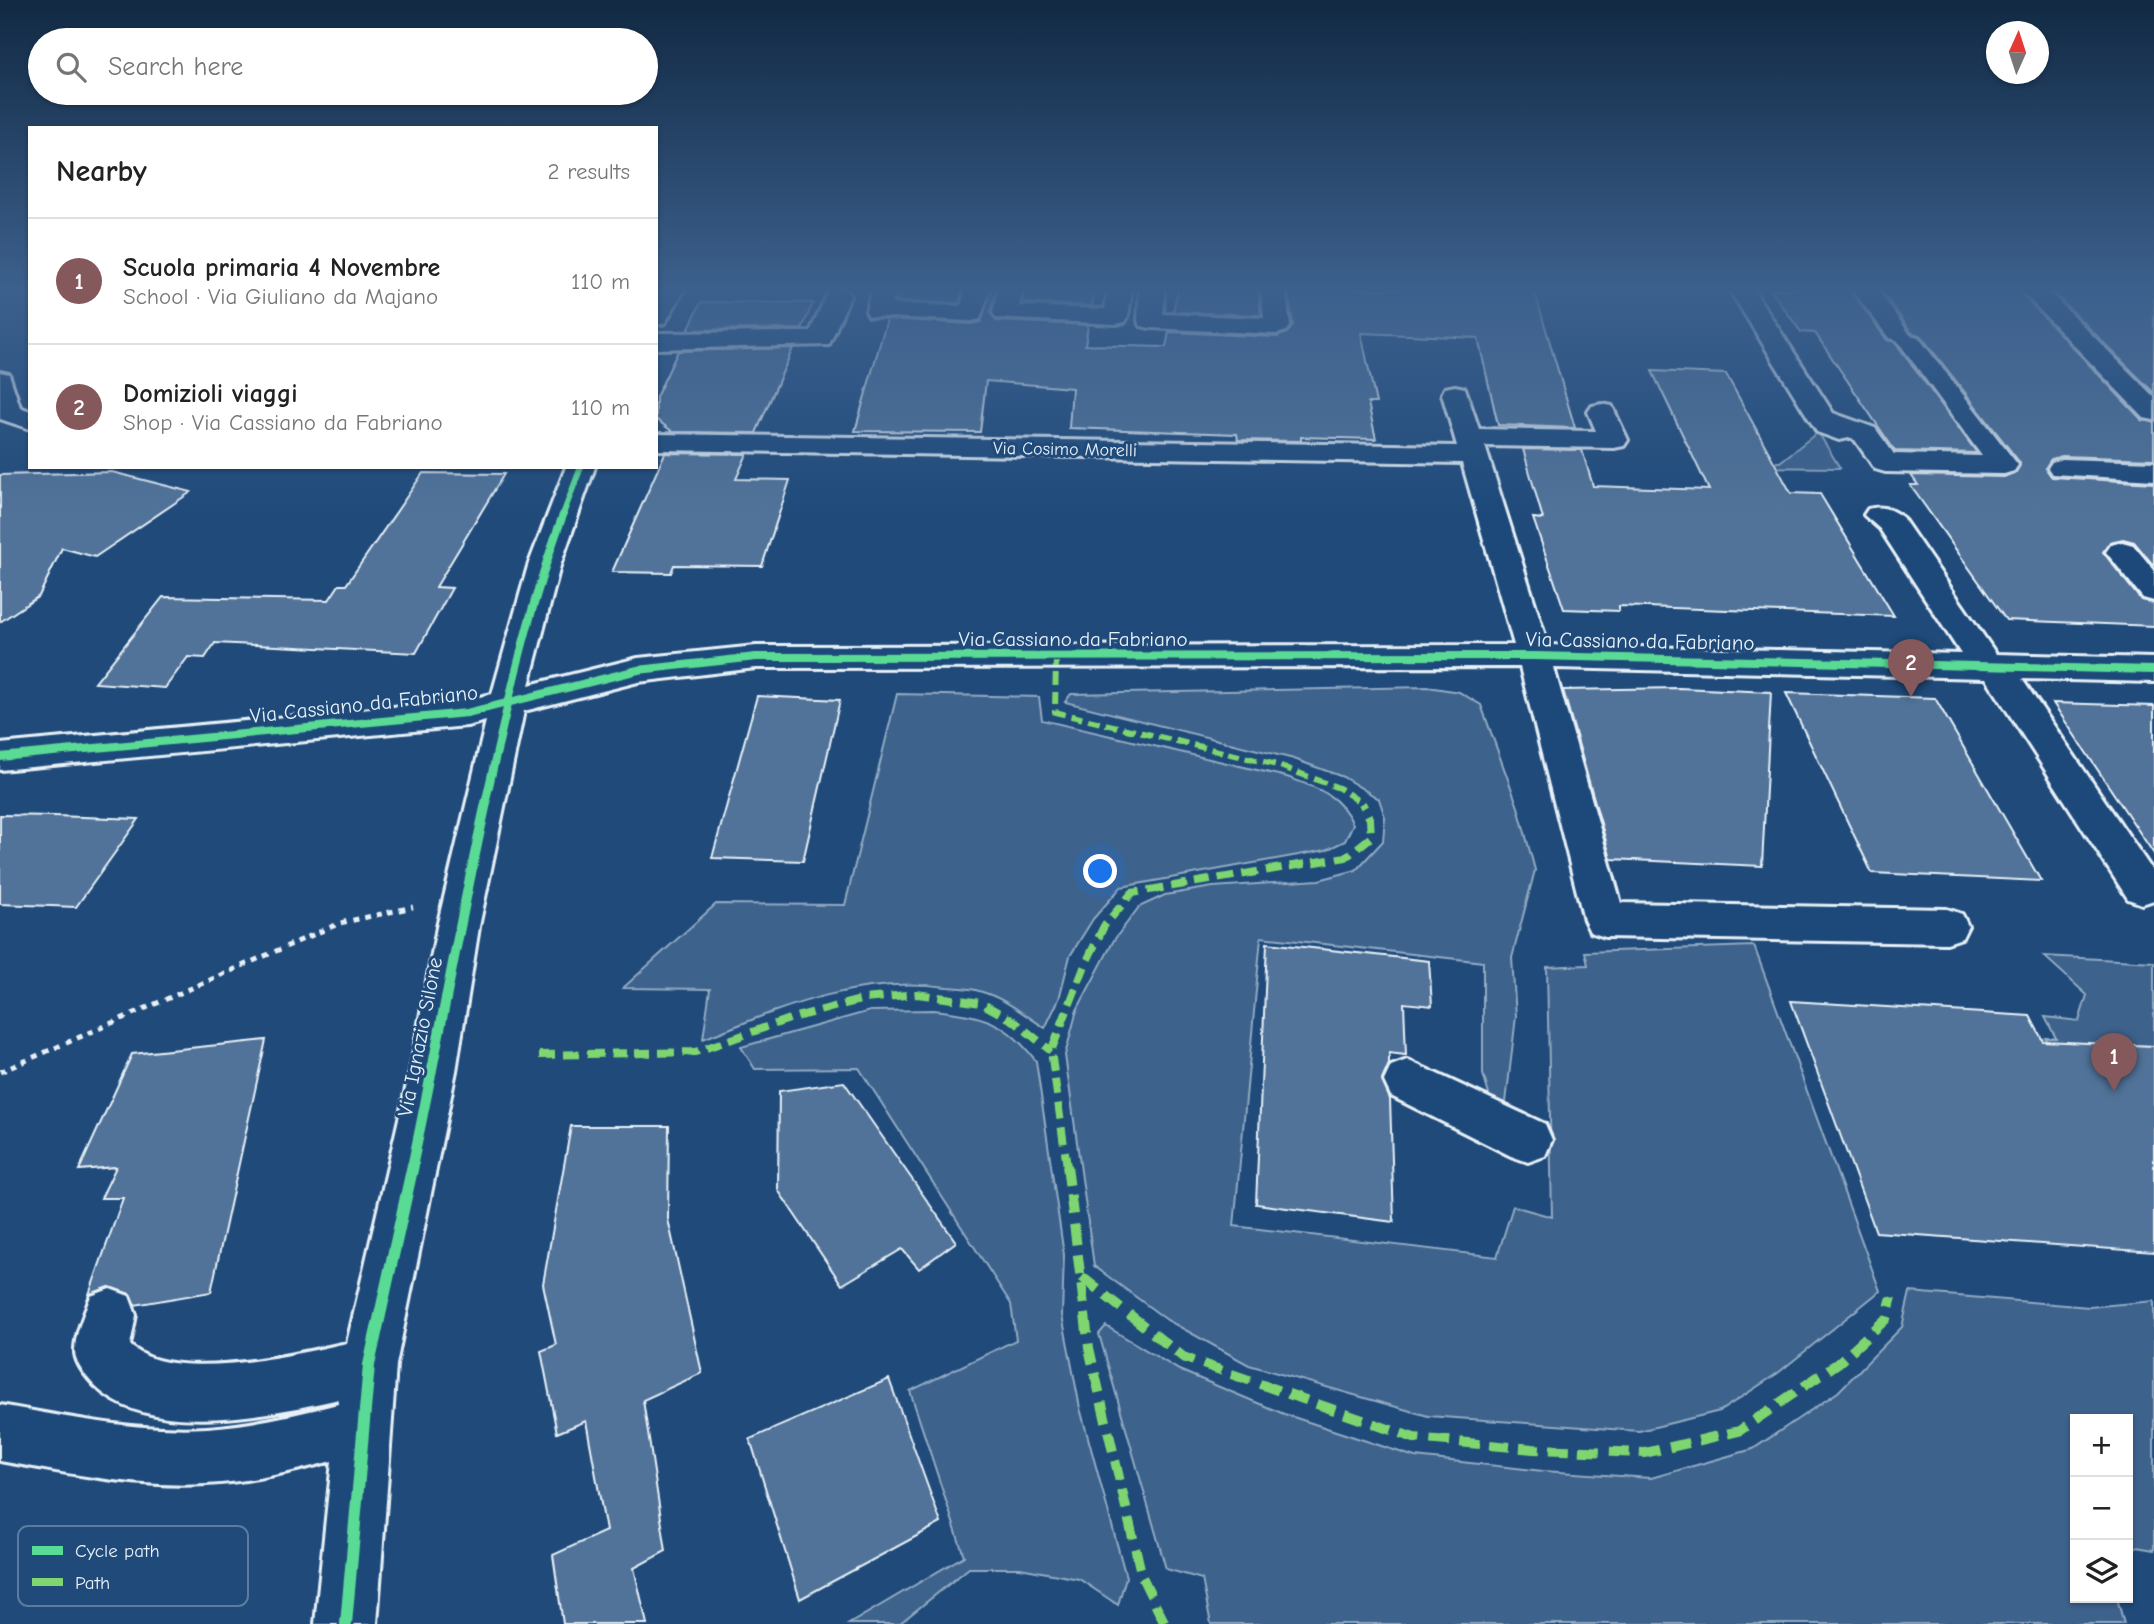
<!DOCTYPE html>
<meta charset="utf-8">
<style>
body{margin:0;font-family:"Comic Neue",sans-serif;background:#f2f2f2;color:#222}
.controls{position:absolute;right:21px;bottom:21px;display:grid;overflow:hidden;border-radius:0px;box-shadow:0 2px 5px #0004}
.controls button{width:63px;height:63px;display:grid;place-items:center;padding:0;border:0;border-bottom:2px solid #e0e0e0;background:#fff;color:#222;font:35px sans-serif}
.compass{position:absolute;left:1986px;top:21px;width:63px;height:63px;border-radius:50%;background:#fff;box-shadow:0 2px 5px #0004;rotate:3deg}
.you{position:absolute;left:1101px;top:872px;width:24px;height:24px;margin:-18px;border:5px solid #fff;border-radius:50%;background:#1a73e8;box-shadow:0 0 0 10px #1a73e833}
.badge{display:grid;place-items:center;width:46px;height:46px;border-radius:50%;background:#85585c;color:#fff;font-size:23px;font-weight:700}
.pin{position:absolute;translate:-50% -58px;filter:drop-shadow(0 2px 4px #0008)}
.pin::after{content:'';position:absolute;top:37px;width:24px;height:21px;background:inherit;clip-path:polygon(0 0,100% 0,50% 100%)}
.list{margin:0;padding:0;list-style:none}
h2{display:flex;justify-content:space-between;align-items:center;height:91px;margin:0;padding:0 28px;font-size:30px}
h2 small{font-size:23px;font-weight:400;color:#767676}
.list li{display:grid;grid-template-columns:46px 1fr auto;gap:21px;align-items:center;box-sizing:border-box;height:126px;padding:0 28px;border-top:2px solid #e0e0e0}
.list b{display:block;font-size:26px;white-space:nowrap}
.list p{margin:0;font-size:23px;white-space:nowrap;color:#767676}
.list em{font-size:23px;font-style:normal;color:#767676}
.icon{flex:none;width:38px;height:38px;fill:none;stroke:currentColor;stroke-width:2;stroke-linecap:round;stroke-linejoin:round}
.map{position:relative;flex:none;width:2154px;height:1624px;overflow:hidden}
.search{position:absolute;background:#fff;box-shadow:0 2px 5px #0004;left:28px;top:28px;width:630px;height:77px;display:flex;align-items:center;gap:18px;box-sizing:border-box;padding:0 24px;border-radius:38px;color:#767676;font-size:26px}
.panel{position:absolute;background:#fff;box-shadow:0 2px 5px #0004;left:28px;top:126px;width:630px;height:343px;border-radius:0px}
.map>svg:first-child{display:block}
.green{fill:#3c628c;stroke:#92aac2;stroke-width:2}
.building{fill:#517399;stroke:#e8f1f8;stroke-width:2}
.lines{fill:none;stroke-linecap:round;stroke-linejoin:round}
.minor-casing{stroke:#e8f1f8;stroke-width:6}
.major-casing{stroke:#e8f1f8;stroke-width:6}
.path{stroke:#e8f1f8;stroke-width:5;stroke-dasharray:6 6;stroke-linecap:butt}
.minor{fill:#1f4a7a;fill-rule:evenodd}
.major{fill:#1f4a7a;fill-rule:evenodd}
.quiet-far2{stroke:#7fd670;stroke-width:6;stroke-dasharray:12 6;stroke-linecap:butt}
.quiet-far1{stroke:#7fd670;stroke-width:8;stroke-dasharray:16 8;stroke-linecap:butt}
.quiet{stroke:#7fd670;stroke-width:10;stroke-dasharray:20 10;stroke-linecap:butt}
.cycleway-far3-casing{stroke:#1f4a7a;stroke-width:10}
.cycleway-far2-casing{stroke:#1f4a7a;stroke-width:11}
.cycleway-far1-casing{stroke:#1f4a7a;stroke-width:14}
.cycleway-casing{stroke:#1f4a7a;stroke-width:17}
.cycleway-far3{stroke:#5adb95;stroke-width:6}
.cycleway-far2{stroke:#5adb95;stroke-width:8}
.cycleway-far1{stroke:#5adb95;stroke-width:10}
.cycleway{stroke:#5adb95;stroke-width:12}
.labels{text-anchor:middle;stroke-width:6;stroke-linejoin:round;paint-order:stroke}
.far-street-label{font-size:18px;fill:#e8f1f8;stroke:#1f4a7a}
.street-label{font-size:21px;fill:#e8f1f8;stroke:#1f4a7a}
.key{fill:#1f4a7a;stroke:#5b7ca0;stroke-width:2}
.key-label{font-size:19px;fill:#e8f1f8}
</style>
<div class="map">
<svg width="2154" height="1624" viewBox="0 0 2154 1624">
<rect width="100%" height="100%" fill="#1f4a7a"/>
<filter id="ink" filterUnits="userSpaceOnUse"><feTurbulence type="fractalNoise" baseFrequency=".0143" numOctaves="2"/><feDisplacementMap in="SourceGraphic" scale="14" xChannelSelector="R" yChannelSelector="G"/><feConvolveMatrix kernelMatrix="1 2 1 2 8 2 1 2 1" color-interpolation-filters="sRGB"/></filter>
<g filter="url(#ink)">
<!-- green -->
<g class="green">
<polygon points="1818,432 1840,468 1730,467 1727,461 1780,462"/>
<polygon points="1428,687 1459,692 1481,705 1518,807 1535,870 1512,958 1516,1016 1505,1111 1494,1112 1483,1074 1483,962 1261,937 1234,1226 1497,1257 1513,1206 1552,1217 1547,967 1588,965 1585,952 1754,946 1880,1291 1778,1373 1720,1411 1639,1431 1428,1416 1249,1365 1167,1320 1094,1266 1065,1055 1077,1010 1114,940 1139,907 1165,895 1213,887 1319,880 1356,870 1383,841 1385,817 1379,799 1343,777 1294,759 1065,702 1071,694"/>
<path d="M897 694 1039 697 1042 720 1287 777C1317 788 1339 794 1353 824L1345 841 1326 850 1121 887 1093 919 1070 956 1059 999 1045 1028C1025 1015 1003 997 979 991 969 988 958 988 947 987 858 975 784 1007 703 1039L710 989 623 988 716 904 845 905Z"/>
<polygon points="2044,956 2154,962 2154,1046 2057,1059 2045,1038 2056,1038 2045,1017 2079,1021 2087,995"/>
<path d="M934 1010C984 1016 1005 1020 1036 1061L1064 1255 1062 1315 1080 1408 1126 1577 1118 1605 1079 1579 1020 1568H969L899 1624H849L964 1556 910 1391 1016 1340 1011 1304 859 1068 755 1069 741 1047 870 1011Z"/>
<polygon points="1910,1292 2089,1307 2154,1301 2154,1550 2131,1546 2128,1549 2128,1419 2075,1419 2075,1598 2117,1598 2124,1624 1211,1624 1202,1579 1166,1569 1099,1334 1106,1326 1179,1370 1284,1414 1415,1457 1543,1471 1651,1478 1753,1449 1838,1392 1902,1327"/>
</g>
<!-- building -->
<g class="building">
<polygon points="903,289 963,289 959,303 898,302"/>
<polygon points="992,289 996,289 990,312 996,321 1088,325 1085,345 1166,347 1169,332 1277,337 1287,333 1293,326 1288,289 1534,289 1575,428 1498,425 1478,338 1361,333 1376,403 1368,403 1376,439 1301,437 1301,441 1238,440 1237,434 1069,428 1072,388 986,381 980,432 855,431 887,319 971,324 981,322"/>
<polygon points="1025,289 1095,289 1092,306 1022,303"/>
<polygon points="1178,289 1258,289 1261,315 1173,312"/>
<polygon points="1770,289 1849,289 1887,340 1895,342 1977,453 1895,451 1815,333 1801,332"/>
<polygon points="1880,289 2017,289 2142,420 2154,422 2154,459 2062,456 2051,459 2046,467 2052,477 2154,483 2154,566 2134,542 2123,539 2110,542 2103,552 2141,600 2154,603 2154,626 2006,620 1910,485 1918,485 1911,475 2004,477 2016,472 2020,463 1920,335 1912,333"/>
<polygon points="2050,289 2154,289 2154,393"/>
<polygon points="701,302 813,303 802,329 688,330"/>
<polygon points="793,348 756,433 673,432 656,419 656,397 678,351"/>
<polygon points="1652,371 1726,374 1791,493 1820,494 1894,616 1619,606 1619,611 1564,609 1533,518 1543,519 1523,449 1582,450 1593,486 1709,490"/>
<polygon points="665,453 747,454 736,479 790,480 762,566 674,565 671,573 612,572"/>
<polygon points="112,472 191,492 95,557 62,548 39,596 0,622 0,475"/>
<polygon points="423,473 504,474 436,587 452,588 416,653 215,643 205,658 188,657 165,688 95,683 163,597 329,600 339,585 346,585"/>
<polygon points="1679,688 1771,692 1762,866 1611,859 1563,690"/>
<polygon points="1786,693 1935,698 2041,881 1872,873"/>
<polygon points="757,696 840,700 803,861 712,858"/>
<polygon points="2053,703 2154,706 2154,854"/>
<polygon points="0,815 54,816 139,819 76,907 0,904"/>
<polygon points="1267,943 1429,961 1432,1006 1404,1003 1406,1055 1389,1053 1389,1064 1382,1080 1390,1099 1394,1222 1256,1204"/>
<polygon points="1791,1001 2030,1016 2043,1041 2154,1046 2154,1252 1876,1232"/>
<polygon points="266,1040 211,1292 135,1305 130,1294 109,1287 90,1294 86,1303 123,1198 101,1198 116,1167 79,1170 132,1054"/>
<polygon points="844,1082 956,1242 919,1269 902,1249 842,1285 778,1190 779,1091"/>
<polygon points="571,1126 669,1126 668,1219 702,1373 643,1400 666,1551 634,1568 647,1624 563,1624 553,1555 606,1531 586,1421 557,1433 541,1351 556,1345 543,1284"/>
<polygon points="889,1379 941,1523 800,1599 750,1439"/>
</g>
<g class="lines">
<!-- minor casing -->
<g class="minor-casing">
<g id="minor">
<polygon points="661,289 685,289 665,323 656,325 656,297"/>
<polygon points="839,289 847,291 850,296 829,345 656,349 656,333 810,332 826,296 829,291"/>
<polygon points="872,289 896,289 892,304 961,306 966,289 990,289 980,319 971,321 869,316 866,311"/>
<polygon points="999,289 1023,289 1019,306 1105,309 1108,289 1132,289 1128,317 1125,322 1116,324 996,318 993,313"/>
<polygon points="1140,289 1164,289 1163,314 1264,318 1261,289 1285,289 1290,326 1286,331 1277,334 1150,328 1141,326 1138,321"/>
<polygon points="1729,289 1753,289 1833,413 1875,428 1894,454 1982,456 1897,340 1889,338 1852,289 1877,289 1910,335 1918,337 2018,465 2014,471 2004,474 1885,472 1875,469 1855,440 1849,438 1839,440 1817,432"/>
<polygon points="0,372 9,374 20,407 30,411 30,429 0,419"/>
<path d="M1455 386 1465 388 1479 429 1596 431 1588 412 1592 406 1602 404 1612 406 1628 440 1624 446 1614 448 1485 446 1548 645 1961 654 1880 529 1864 515 1868 509C1883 505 1890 509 1902 517L1996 654 2154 658V682L2022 679 2154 873V900L2142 904 2128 899 1986 678 1554 668 1621 903 1947 909 1962 914 1968 926 1962 938 1947 943 1605 937 1590 932 1584 920 1520 667 756 668 638 682 524 711 479 927 456 1071 396 1365 377 1624H315L332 1461C291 1472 249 1482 206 1484 137 1488 68 1473 0 1461V1405C68 1417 137 1432 207 1428 251 1425 295 1415 338 1404L339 1399C273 1414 148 1441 94 1385 87 1377 76 1365 75 1353 74 1336 85 1312 91 1296L110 1289 129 1296 136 1315 130 1345C170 1385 296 1354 347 1343L410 1071 437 927 486 721 467 726 0 770V744L467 700 492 694 528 566 566 467H595L560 566 529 685 638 658 756 646 1514 645 1462 463 656 450V434L1457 446 1442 394 1445 388Z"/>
<polygon points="2062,459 2154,462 2154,480 2052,474 2048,468 2052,462"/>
<polygon points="2122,542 2133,545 2154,570 2154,601 2143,598 2106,552 2111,545"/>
<polygon points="1407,1060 1545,1124 1552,1140 1545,1156 1528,1162 1511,1156 1391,1096 1384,1081 1391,1066"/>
</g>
</g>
<!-- major casing -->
<g class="major-casing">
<polygon id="major" points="2020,289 2046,289 2154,397 2154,420 2144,418"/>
</g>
<!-- path -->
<polyline class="path" points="0,1072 340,923 413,907"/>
<!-- minor -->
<use href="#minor" class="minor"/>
<!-- major -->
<use href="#major" class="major"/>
<!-- quiet-far2 -->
<polyline class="quiet-far2" points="1056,656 1055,712 1277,765 1339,788 1363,804"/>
<!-- quiet-far1 -->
<g class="quiet-far1">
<polyline points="539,1055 695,1052 792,1018 864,999 917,994 981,1003 1014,1021 1051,1051"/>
<polyline points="1067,1167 1051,1051 1086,963 1104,926 1132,893 1346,857 1371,837 1370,819 1362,803"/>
</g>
<!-- quiet -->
<g class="quiet">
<polyline points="1067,1165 1089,1348 1142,1577 1165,1624"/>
<polyline points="1082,1277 1183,1357 1414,1438 1533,1449 1645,1453 1739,1431 1838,1363 1886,1319 1892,1297"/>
</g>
<!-- cycleway-far3 casing -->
<g class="cycleway-far3-casing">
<polyline id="cycleway-far3" points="562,517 581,467"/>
</g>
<!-- cycleway-far2 casing -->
<g class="cycleway-far2-casing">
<g id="cycleway-far2">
<polyline points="0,757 467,713 638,670 756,657 1534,656 2154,670"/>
<path d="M485 804C507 707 528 609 563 515"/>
</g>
</g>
<!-- cycleway-far1 casing -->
<g class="cycleway-far1-casing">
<path id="cycleway-far1" d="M412 1167C438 1046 459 924 486 803"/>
</g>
<!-- cycleway casing -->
<g class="cycleway-casing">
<polyline id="cycleway" points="346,1624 369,1365 413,1165"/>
</g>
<!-- cycleway-far3 -->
<use href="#cycleway-far3" class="cycleway-far3"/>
<!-- cycleway-far2 -->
<use href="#cycleway-far2" class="cycleway-far2"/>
<!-- cycleway-far1 -->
<use href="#cycleway-far1" class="cycleway-far1"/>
<!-- cycleway -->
<use href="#cycleway" class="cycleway"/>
</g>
</g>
<!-- sky -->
<linearGradient id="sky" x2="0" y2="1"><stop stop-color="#112943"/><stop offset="0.56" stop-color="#3c608d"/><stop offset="1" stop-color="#3c608d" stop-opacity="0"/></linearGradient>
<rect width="2154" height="516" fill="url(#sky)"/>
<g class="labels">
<!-- far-street labels -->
<g class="far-street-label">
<text transform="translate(1065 449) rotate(1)" y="6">Via Cosimo Morelli</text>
</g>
<!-- street labels -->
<g class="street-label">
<text x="1073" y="646">Via Cassiano da Fabriano</text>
<text transform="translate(1640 641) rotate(1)" y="7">Via Cassiano da Fabriano</text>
<text transform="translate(364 704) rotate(-6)" y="7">Via Cassiano da Fabriano</text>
<text transform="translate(420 1037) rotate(-79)" y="7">Via Ignazio Silone</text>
</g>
</g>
<!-- legend -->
<rect x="18" y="1526" width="230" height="80" rx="10" class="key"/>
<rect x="32" y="1546" width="31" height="9" fill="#5adb95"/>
<rect x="32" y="1578" width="31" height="8" fill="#7fd670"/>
<g class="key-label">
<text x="75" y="1557">Cycle path</text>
<text x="75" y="1589">Path</text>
</g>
</svg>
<div class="controls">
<button>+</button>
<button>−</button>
<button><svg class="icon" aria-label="layers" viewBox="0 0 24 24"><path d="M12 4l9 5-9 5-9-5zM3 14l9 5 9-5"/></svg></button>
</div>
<svg class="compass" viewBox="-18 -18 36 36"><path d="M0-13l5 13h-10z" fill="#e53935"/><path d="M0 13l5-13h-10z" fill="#767676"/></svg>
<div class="you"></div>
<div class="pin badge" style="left:2114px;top:1091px">1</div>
<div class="pin badge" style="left:1911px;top:697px">2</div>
<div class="search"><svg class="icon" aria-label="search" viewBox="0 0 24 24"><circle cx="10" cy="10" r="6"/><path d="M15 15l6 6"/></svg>Search here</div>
<section class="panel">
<h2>Nearby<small>2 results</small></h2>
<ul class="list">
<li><span class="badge">1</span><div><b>Scuola primaria 4 Novembre</b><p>School · Via Giuliano da Majano</p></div><em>110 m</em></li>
<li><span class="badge">2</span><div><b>Domizioli viaggi</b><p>Shop · Via Cassiano da Fabriano</p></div><em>110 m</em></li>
</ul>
</section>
</div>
